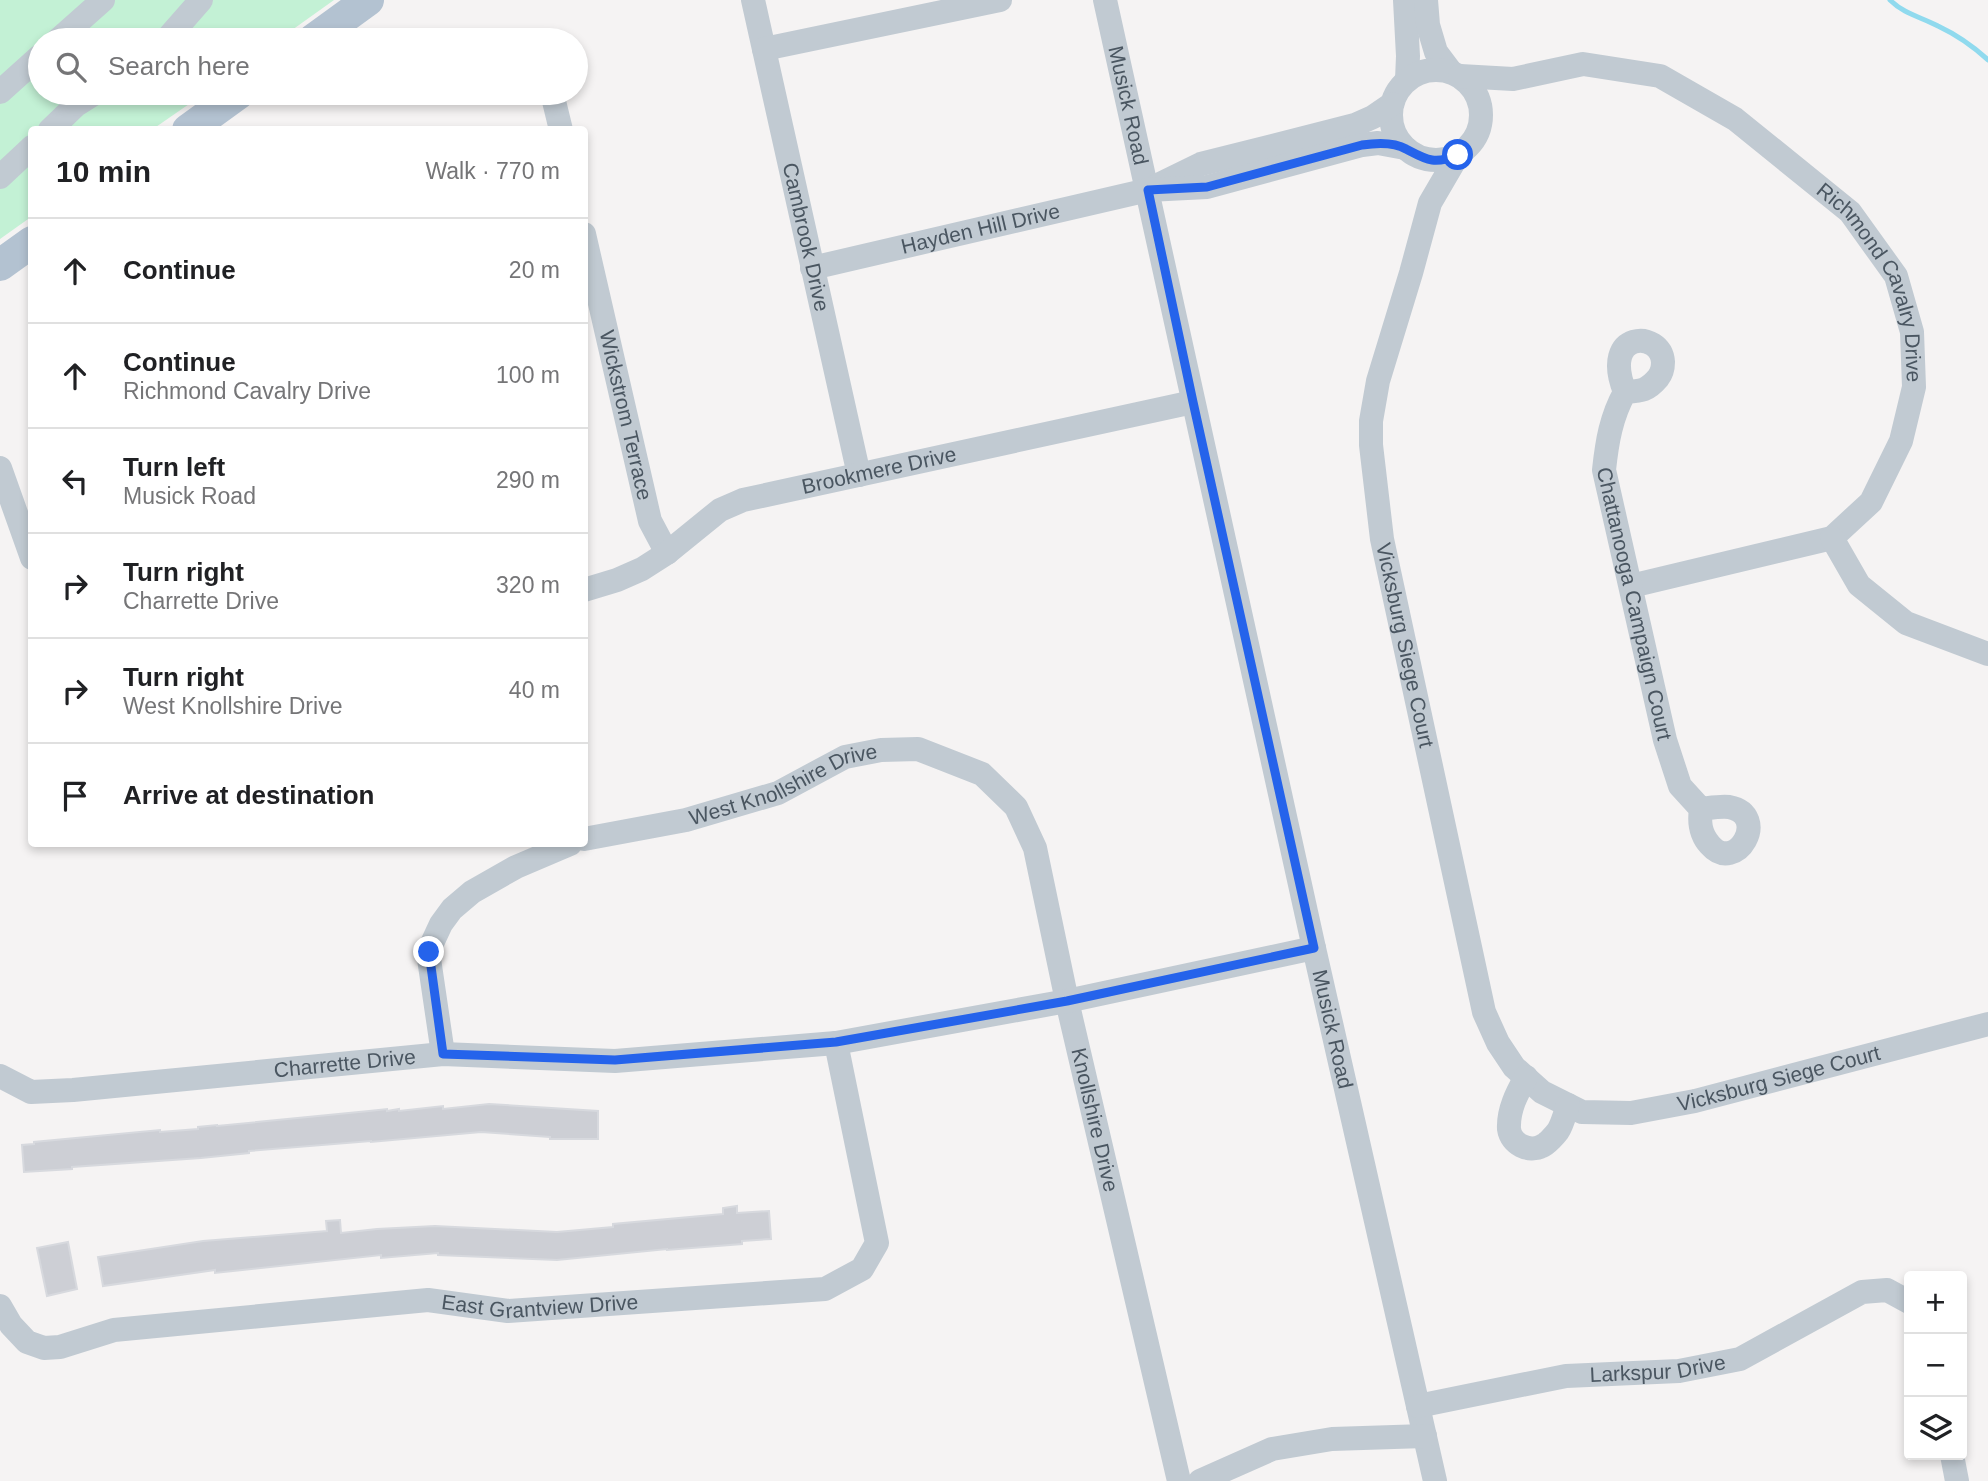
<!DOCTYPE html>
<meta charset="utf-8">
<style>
body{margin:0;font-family:Helvetica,sans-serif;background:#f6f6f6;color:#202124}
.controls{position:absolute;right:21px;bottom:21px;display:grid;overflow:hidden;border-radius:7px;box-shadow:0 4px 10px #0003}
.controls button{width:63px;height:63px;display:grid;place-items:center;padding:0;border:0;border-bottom:2px solid #e0e0e0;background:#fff;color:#202124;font:35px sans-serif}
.stop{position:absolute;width:21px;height:21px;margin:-16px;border:5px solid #2563eb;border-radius:50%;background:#fff}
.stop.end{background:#2563eb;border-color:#fff;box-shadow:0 2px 7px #0008}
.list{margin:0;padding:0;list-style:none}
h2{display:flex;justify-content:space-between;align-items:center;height:91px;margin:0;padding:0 28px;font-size:30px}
h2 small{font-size:23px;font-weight:400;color:#757577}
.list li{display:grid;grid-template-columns:46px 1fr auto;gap:21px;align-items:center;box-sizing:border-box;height:105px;padding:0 28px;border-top:2px solid #e0e0e0}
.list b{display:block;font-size:26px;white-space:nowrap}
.list p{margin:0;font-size:23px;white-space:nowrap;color:#757577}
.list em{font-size:23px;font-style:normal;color:#757577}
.icon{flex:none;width:38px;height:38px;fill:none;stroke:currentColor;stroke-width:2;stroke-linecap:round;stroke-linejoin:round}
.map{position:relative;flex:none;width:1988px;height:1481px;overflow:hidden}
.search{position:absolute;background:#fff;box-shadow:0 4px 10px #0003;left:28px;top:28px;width:560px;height:77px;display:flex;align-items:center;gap:18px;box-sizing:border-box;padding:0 24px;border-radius:38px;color:#757577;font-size:26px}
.panel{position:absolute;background:#fff;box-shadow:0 4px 10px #0003;left:28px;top:126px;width:560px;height:721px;border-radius:7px}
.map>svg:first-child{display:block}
.green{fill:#c3f1d5}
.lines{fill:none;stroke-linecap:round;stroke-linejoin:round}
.stream{stroke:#90daee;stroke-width:5}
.building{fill:#cdcfd5;stroke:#d7d9de;stroke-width:2}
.minor{stroke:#c1cad2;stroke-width:24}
.major{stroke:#b3c2d1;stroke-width:32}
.route{stroke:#2563eb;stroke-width:9}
.labels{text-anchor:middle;stroke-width:7;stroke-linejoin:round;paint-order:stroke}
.street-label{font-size:21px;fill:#4a5661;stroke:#fff}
</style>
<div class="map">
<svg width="1988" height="1481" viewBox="0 0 1988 1481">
<rect width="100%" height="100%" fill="#f5f3f3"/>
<!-- green -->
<polygon class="green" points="0,0 334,0 278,40 40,40 40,93 205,93 153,129 32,130 31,217 0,239"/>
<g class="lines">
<!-- stream -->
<path class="stream" d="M1890 0C1904 14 1921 17 1938 26 1957 35 1973 46 1988 60"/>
</g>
<!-- building -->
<g class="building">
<polygon points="489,1104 598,1111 598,1139 550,1139 550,1137 481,1132 371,1142 371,1141 249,1151 249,1153 201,1158 72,1167 72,1169 24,1172 22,1145 34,1144 34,1142 160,1130 160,1132 198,1129 198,1127 217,1125 217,1126 369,1111 387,1109 387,1111 399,1109 399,1111 443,1106 443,1109"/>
<polygon points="737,1206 737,1213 769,1211 771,1239 742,1241 742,1244 667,1250 667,1249 557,1260 438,1255 438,1253 381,1258 381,1255 215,1273 215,1270 103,1286 98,1257 203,1241 327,1231 326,1221 340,1220 341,1233 377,1229 435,1226 557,1232 613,1227 613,1224 723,1214 723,1208"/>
<polygon points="68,1242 77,1289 47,1296 37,1248"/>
</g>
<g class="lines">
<!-- minor -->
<g class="minor">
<path id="s1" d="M753 0 859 475"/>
<path id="s2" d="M1105 0 1314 948 1435 1481"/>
<polyline points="1405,0 1408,56 1407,80"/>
<polyline points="1426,0 1428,25 1436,52 1451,72"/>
<polyline points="58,40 103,0"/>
<polyline points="166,40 201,0"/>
<polyline points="764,49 1000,0"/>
<circle cx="1436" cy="115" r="45"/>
<path id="s3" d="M1460 76 1513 79 1583 64 1660 76 1735 119 1850 212 1896 276 1912 332 1914 387 1901 441 1871 502 1832 538 1631 586"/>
<polyline points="0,92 40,56"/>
<polyline points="552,93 561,130"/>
<polyline points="50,130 76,105 95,93"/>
<path id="s4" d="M1458 155 1430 203 1411 273 1378 381 1371 421V445L1382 539 1484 1012 1498 1043 1514 1067 1542 1092 1582 1112 1631 1113 1695 1101 1988 1024"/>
<polyline points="0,177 32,147"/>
<polyline points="1158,185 1201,164 1355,125 1373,117 1392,104"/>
<path id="s5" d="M584 234 650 521 667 553"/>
<path id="s6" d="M812 268 1148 190 1207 187 1362 145 1378 143 1405 148"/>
<path id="s7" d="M1625 392C1641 391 1647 391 1658 378 1662 373 1663 369 1663 362 1661 330 1600 330 1625 392 1611 417 1607 442 1604 470L1665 740 1680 786 1701 809C1710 808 1720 806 1729 807 1771 815 1736 875 1710 845 1700 834 1699 822 1701 809"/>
<polyline points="0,468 32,558"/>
<polyline points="1832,538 1859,585 1906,623 1988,654"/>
<path id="s8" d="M584 590 617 580 642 569 667 553 720 510 743 500 1193 402"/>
<path id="s9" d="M584 839 686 820 778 793 845 757 881 750 918 749 982 774 1016 807 1035 848 1067 1001 1179 1481"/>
<polyline points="443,1054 428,952 441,924 452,909 472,892 516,867 570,844"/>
<path id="s10" d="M0 1076 31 1092 73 1090 443 1054 615 1061 836 1043 1067 1001 1314 948"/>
<path d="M1526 1077C1517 1093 1508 1110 1509 1129 1511 1144 1529 1153 1542 1146 1547 1144 1555 1135 1558 1131 1563 1123 1565 1113 1568 1105"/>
<path id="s11" d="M0 1306 11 1325 27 1342 44 1348 60 1347 114 1330 428 1300 508 1311 825 1289 862 1269 877 1243 836 1043"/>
<path id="s12" d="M1418 1406 1566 1376 1679 1371 1740 1359 1862 1292 1887 1290 1909 1302"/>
<polyline points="1952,1455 1957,1481"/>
<polyline points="1200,1481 1272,1449 1332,1439 1425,1436"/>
</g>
<!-- major -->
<g class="major">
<polyline points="313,40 368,0"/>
<polyline points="188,130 239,93"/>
<polyline points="0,265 32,242"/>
</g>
</g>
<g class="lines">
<!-- route -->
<path class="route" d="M429 952 443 1054 615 1060 836 1042 1067 1001 1314 948 1193 402 1148 190 1207 187 1362 145C1375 143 1394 142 1406 149 1427 160 1434 165 1458 155"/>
</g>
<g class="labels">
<!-- street labels -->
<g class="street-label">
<text dy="7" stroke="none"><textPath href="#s2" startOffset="108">Musick Road</textPath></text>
<text dy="7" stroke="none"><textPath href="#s6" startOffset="173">Hayden Hill Drive</textPath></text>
<text dy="7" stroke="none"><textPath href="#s1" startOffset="243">Cambrook Drive</textPath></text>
<text dy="7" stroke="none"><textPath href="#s3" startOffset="511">Richmond Cavalry Drive</textPath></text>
<text dy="7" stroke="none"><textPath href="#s5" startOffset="186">Wickstrom Terrace</textPath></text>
<text dy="7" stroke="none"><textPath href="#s8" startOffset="324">Brookmere Drive</textPath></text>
<text dy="7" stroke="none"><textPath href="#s7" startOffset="371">Chattanooga Campaign Court</textPath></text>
<text dy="7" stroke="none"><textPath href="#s4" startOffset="509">Vicksburg Siege Court</textPath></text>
<text dy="7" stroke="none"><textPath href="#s9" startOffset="208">West Knollshire Drive</textPath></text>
<text dy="7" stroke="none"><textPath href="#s2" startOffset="1054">Musick Road</textPath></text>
<text dy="7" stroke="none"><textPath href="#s10" startOffset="350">Charrette Drive</textPath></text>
<text dy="7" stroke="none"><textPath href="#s4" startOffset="1230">Vicksburg Siege Court</textPath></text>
<text dy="7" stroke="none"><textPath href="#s9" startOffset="789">Knollshire Drive</textPath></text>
<text dy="7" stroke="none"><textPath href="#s11" startOffset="564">East Grantview Drive</textPath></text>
<text dy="7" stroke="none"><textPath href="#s12" startOffset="243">Larkspur Drive</textPath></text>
</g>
</g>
</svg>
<div class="controls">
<button>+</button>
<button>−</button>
<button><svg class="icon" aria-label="layers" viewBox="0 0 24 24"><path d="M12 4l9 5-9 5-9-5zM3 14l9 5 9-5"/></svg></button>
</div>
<div class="stop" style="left:1458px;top:155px"></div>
<div class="stop end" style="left:429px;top:952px"></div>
<div class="search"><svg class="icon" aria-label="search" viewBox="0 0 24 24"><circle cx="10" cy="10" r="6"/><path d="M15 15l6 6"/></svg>Search here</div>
<section class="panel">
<h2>10 min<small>Walk · 770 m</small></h2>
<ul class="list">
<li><svg class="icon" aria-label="ahead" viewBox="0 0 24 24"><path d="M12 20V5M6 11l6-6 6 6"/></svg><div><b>Continue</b></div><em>20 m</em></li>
<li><svg class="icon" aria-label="ahead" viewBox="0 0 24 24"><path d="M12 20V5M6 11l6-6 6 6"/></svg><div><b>Continue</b><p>Richmond Cavalry Drive</p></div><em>100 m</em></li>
<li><svg class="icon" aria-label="left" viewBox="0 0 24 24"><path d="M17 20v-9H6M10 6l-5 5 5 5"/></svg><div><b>Turn left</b><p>Musick Road</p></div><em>290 m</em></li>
<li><svg class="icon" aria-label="right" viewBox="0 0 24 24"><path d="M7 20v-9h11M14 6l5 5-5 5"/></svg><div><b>Turn right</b><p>Charrette Drive</p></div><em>320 m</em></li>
<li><svg class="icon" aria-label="right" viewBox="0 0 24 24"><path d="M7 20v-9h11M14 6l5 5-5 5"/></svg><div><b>Turn right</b><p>West Knollshire Drive</p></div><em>40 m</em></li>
<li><svg class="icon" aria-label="arrive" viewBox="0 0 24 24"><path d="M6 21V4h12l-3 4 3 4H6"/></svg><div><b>Arrive at destination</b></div></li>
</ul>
</section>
</div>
